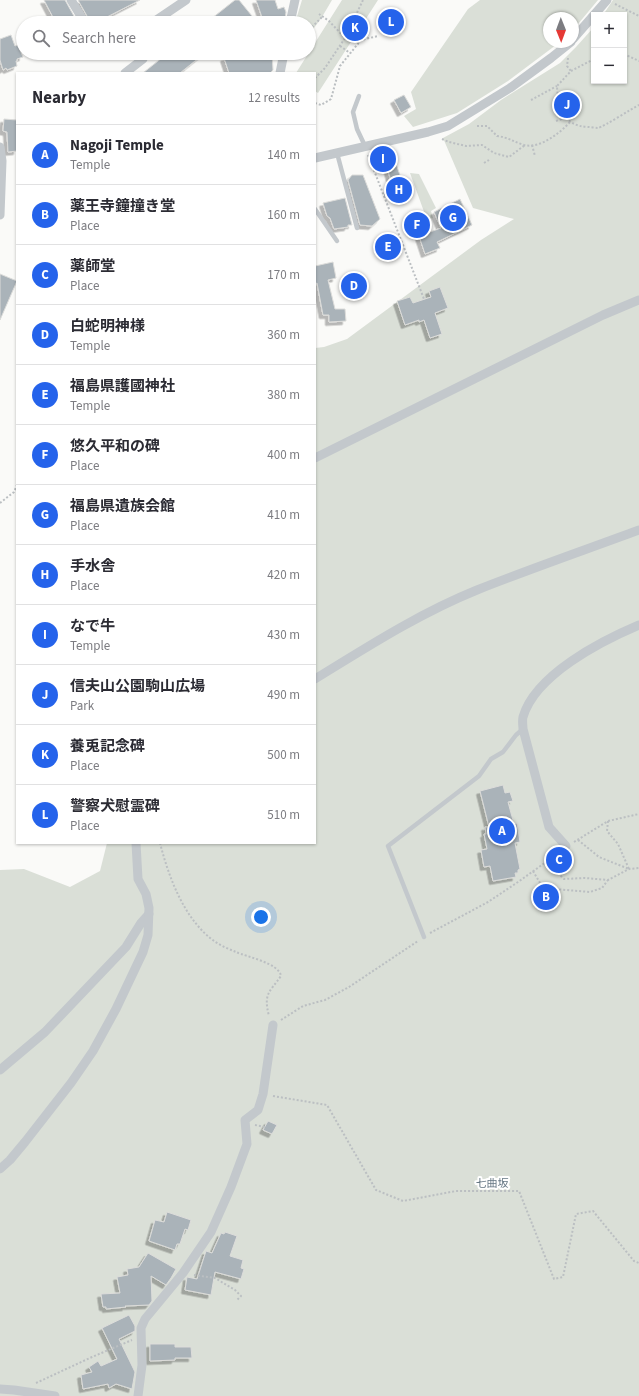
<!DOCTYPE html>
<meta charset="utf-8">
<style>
body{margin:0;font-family:"Source Sans 3","Noto Sans JP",sans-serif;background:#f2f2f3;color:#2b2b33}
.controls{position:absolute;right:12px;top:12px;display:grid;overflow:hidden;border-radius:0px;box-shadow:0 1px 3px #0004}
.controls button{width:36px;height:36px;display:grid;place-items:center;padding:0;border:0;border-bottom:1px solid #e1e1e2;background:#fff;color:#2b2b33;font:20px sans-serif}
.compass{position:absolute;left:543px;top:12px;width:36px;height:36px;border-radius:50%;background:#fff;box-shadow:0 1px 3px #0004;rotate:179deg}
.you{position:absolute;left:261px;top:917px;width:14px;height:14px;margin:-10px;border:3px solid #fff;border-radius:50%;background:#1a73e8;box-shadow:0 0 0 6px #1a73e833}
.badge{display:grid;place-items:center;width:26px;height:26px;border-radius:50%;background:#2563eb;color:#fff;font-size:13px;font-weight:700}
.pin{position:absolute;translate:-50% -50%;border:2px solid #fff;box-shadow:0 1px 4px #0006}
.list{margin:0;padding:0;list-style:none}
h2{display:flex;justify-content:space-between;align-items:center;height:52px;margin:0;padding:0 16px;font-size:17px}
h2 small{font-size:13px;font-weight:400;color:#7c7c81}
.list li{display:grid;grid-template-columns:26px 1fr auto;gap:12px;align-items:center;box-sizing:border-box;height:60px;padding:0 16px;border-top:1px solid #e1e1e2}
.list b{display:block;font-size:15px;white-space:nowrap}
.list p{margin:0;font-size:13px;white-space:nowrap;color:#7c7c81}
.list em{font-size:13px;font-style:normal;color:#7c7c81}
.icon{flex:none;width:22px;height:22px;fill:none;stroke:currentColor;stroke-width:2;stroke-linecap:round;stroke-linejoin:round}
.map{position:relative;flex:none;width:639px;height:1396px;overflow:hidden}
.search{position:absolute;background:#fff;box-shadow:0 1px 3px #0004;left:16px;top:16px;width:300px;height:44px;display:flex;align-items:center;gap:10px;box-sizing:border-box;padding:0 14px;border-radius:22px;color:#7c7c81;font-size:15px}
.panel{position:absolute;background:#fff;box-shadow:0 1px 3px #0004;left:16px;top:72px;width:300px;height:772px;border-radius:0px}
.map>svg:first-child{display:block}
.green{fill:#dadfd7}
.building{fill:#aab3b9;stroke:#dcdcda;filter:url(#shadow)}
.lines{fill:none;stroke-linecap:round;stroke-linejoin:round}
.path{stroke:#bbbfc2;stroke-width:2;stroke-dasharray:2 2;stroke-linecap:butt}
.lane{stroke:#c3c8cc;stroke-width:4.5}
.street{stroke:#c3c8cc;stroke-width:9}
.labels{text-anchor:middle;stroke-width:4;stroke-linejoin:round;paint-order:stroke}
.street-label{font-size:11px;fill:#657683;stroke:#fff}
</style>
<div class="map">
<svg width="639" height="1396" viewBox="0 0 639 1396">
<defs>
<filter id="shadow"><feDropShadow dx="-3.5" dy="3.5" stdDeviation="0" flood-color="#0004"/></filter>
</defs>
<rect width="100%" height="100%" fill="#fafaf8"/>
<!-- green -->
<g class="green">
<polygon points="302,0 332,0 322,17 309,35 309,23 295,23"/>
<polygon points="342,0 378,0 318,93 315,91 315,73 296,73"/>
<polygon points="480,0 598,0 573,30 573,18 549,18 549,42 560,42 508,81 457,113 413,127 404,116 416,109 411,92 468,9"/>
<polygon points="613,0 639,0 639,1396 0,1396 0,870 24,869 70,887 100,871 107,843 315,843 315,348 324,347 347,339 481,240 514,219 473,208 443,138 469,124 501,100 560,63 576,47 594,27 594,81 624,81 624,15 603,15"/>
<polygon points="410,173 419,174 436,208 431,211 433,218 427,220"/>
</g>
<!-- building -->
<g class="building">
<polygon points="44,0 65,0 75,18 66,23 56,23"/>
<polygon points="78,0 140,0 103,19 105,23 91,23"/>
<polygon points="235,0 239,0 252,16 243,23 206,23"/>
<polygon points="256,0 275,0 278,9 284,7 286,12 285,20 276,23 264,23"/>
<polygon points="11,35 15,46 18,45 23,57 17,59 17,61 16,61 17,66 7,70 6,68 3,70 0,60 0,39"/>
<polygon points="168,53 205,53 180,73 143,73"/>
<polygon points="243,53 272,53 273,70 270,73 229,73 224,58"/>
<polygon points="404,95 411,107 401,113 394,100"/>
<polygon points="4,119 17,120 17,151 8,152 7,132 3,131"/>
<polygon points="395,161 401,178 391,181 386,164"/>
<polygon points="352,175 363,175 380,219 372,226 360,225 348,180"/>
<polygon points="345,198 352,225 348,225 348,227 334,229 330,218 327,216 323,203"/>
<polygon points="460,199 472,225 437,242 440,248 425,254 419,236 441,228 434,212"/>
<polygon points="333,262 336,278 328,280 335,309 345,309 346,321 329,322 329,315 323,315 317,283 315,284 315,266"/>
<polygon points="0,274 17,281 0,320"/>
<polygon points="440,287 448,308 435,313 442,334 430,338 424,320 419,322 419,320 405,325 397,301 410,297 413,303 431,297 429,291"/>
<polygon points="503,785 505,793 510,792 513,801 508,802 514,824 517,823 520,842 515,843 520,869 518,870 518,873 515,873 516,877 493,881 490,866 484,867 481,850 487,849 484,834 486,834 485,827 489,827 480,791"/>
<polygon points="553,854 565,854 565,865 554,866"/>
<polygon points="551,889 554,902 543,905 538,893"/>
<polygon points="268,1121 277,1125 272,1134 263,1130"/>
<polygon points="167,1212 191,1220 188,1230 185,1229 180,1244 177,1244 175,1250 149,1241 155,1220 164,1222"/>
<polygon points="225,1232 237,1236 230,1256 243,1260 241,1268 244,1269 241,1279 215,1272 211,1295 185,1290 187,1277 197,1279 206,1251 212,1253 221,1233 224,1234"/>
<polygon points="148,1253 176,1269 171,1278 166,1285 151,1276 152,1301 149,1305 125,1306 126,1307 106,1309 106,1307 103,1307 101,1294 120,1293 117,1277 128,1275 127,1269 139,1267"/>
<polygon points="129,1315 135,1326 135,1331 119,1339 135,1372 132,1389 116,1384 109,1388 108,1384 83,1389 81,1375 92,1372 89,1367 98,1361 101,1366 117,1359 102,1328"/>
<polygon points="150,1344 175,1344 175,1347 191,1347 192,1358 175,1358 175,1360 150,1361"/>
</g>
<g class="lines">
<!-- path -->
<g class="path">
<polyline points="615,4 639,16"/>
<polyline points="309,30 322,17"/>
<polyline points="345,38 363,0"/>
<polyline points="340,46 350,53"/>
<polyline points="624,54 639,61"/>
<polyline points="568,58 567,66 571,71"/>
<path d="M594 59 571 71 557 86C558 107 563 126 588 127 591 127 595 128 598 128 605 126 631 109 639 105"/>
<polyline points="315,78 325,68 345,38 329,21 319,14"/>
<polyline points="531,100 557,86"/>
<polyline points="315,103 321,105 331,99 340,66 361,40 378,36"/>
<polyline points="556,121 565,118"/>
<path d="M477 126H487L497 136C507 137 514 142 524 145 540 149 560 133 570 122"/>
<polyline points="442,139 449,142 466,146 482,145 494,153 509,157 525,145"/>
<polyline points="532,145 535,156"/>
<polyline points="384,151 389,163"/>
<polyline points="368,155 424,299"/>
<polyline points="484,163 489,160"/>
<polyline points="374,169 388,161"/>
<polyline points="384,195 395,192"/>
<polyline points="0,503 14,492 17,485"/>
<polyline points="608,821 607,831 618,844 629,869"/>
<polyline points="578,840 599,857 629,869"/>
<polyline points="574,842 608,821 639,814"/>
<path d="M160 843C169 878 184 919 214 941 221 946 229 949 236 952 247 957 279 963 281 976 270 992 263 993 269 1016"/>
<polyline points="546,862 564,879 585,878 608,880 629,869 639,868"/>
<polyline points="533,871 543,888 590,892 602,888 608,880"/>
<polyline points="430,933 488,902 518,882 546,862 552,852 555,850"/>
<polyline points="281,1020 303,1006 325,1000 349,987 418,941"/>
<polyline points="273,1096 327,1105 376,1190 403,1201 456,1191 519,1191 554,1279 563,1277 576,1214 593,1211 634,1261 639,1263"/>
<polyline points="255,1125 265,1127"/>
<polyline points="194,1275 215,1278 235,1290 241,1296 237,1300"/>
<polyline points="36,1383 92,1357 132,1340"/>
</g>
<!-- lane -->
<g class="lane">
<polyline points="359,96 353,112 357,129 365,146"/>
<polyline points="337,153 357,228"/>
<polyline points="315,209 337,241"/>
<polyline points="424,937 388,846 479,776 491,759 503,752 516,735 523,729"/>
</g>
<!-- street -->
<g class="street">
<polyline points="71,0 85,23"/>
<polyline points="152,23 186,0"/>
<polyline points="290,23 295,0"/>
<polyline points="573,39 607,0"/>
<polyline points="125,73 143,59 143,53"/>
<polyline points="280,73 284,53"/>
<polyline points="0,147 2,161 0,215"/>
<polyline points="315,158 428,132 448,126 510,88 551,58 571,42"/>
<polyline points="315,458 603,315 639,300"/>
<path d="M315 679C367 647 420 613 477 590 530 569 585 550 639 530"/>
<path d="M566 846 549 827 523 729C523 726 522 721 523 717 535 675 601 641 639 625"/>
<polyline points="0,1070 45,1032 126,947 141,923 149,914"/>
<polyline points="0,1169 10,1160 25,1142 71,1083 93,1051 116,1009 143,952 148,935 149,908 146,894 138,879 136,843"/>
<polyline points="0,1389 14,1390 55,1396"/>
<polyline points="138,1396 142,1365 141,1328 145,1319 183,1273 211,1232 231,1187 247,1144 245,1120 258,1110 263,1094 273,1025"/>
</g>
</g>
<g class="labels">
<!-- street labels -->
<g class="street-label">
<text x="492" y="1187">七曲坂</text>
</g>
</g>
</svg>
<div class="controls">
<button>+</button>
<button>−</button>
</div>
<svg class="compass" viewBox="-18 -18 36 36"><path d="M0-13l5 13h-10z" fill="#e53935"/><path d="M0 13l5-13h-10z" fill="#7c7c81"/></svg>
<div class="you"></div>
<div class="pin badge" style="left:502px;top:831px">A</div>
<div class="pin badge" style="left:546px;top:897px">B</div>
<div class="pin badge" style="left:559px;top:860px">C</div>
<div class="pin badge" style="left:354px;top:286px">D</div>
<div class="pin badge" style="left:388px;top:247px">E</div>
<div class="pin badge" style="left:417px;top:225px">F</div>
<div class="pin badge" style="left:453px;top:218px">G</div>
<div class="pin badge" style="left:399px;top:190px">H</div>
<div class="pin badge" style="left:383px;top:159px">I</div>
<div class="pin badge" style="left:567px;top:105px">J</div>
<div class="pin badge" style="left:355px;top:28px">K</div>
<div class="pin badge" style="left:391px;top:22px">L</div>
<div class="search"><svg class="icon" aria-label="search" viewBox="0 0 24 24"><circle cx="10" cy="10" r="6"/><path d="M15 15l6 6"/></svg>Search here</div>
<section class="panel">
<h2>Nearby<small>12 results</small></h2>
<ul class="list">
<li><span class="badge">A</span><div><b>Nagoji Temple</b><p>Temple</p></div><em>140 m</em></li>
<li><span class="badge">B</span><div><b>薬王寺鐘撞き堂</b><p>Place</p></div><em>160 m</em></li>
<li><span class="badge">C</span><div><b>薬師堂</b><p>Place</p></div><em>170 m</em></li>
<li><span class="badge">D</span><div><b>白蛇明神様</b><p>Temple</p></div><em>360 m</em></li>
<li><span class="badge">E</span><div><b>福島県護國神社</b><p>Temple</p></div><em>380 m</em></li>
<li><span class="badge">F</span><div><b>悠久平和の碑</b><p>Place</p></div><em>400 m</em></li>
<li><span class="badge">G</span><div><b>福島県遺族会館</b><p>Place</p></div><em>410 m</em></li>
<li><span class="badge">H</span><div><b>手水舎</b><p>Place</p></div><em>420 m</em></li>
<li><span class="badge">I</span><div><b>なで牛</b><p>Temple</p></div><em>430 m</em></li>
<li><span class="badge">J</span><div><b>信夫山公園駒山広場</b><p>Park</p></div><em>490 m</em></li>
<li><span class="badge">K</span><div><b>養兎記念碑</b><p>Place</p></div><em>500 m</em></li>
<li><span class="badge">L</span><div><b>警察犬慰霊碑</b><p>Place</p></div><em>510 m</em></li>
</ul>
</section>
</div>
